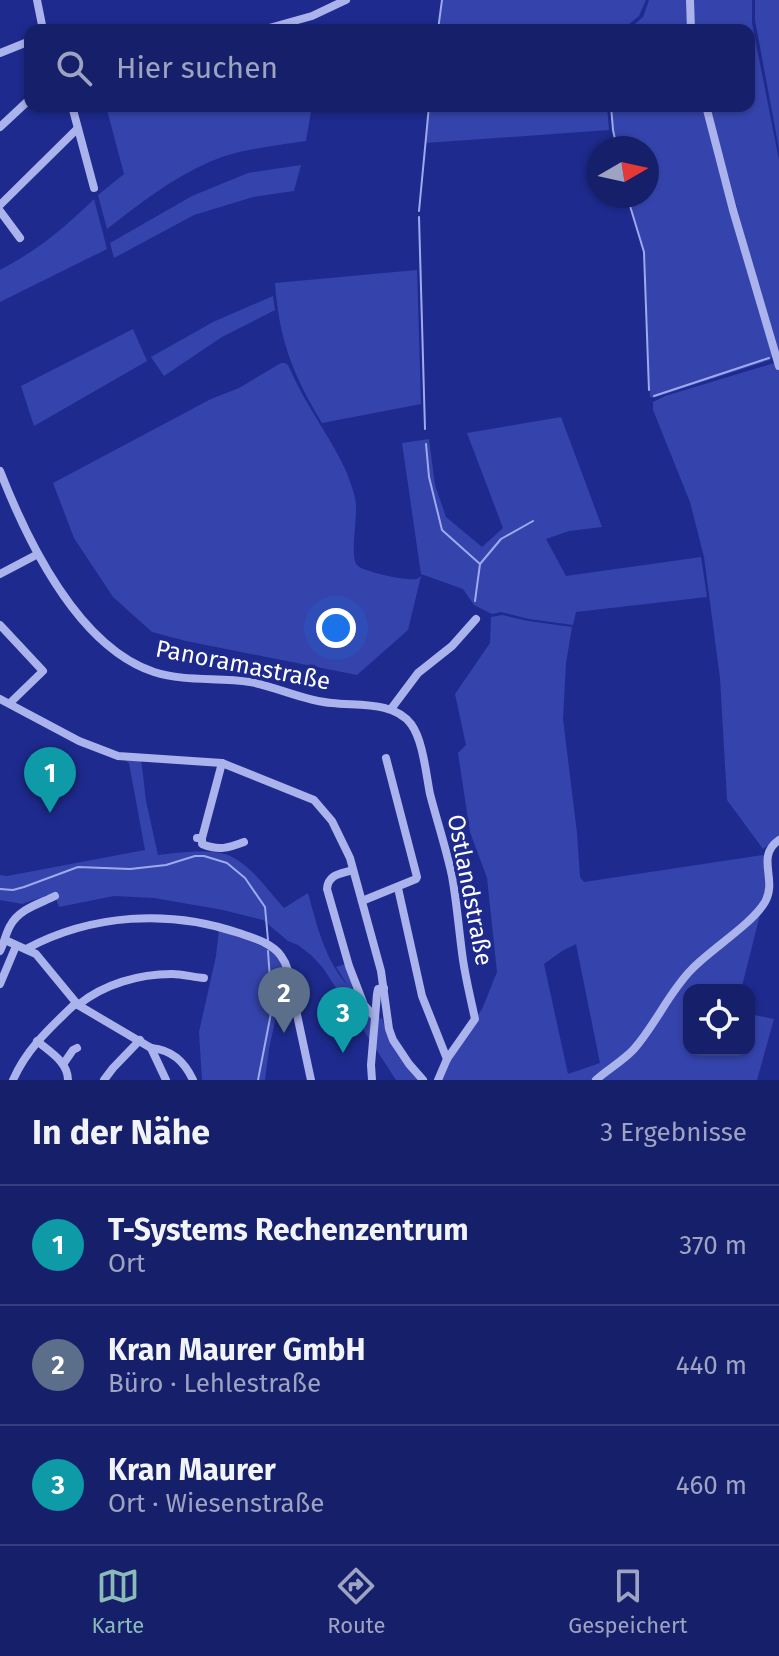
<!DOCTYPE html>
<html lang="de">
<meta charset="utf-8">
<style>
body{margin:0;font-family:"Fira Sans",sans-serif;background:#232d72;color:#f1f3f6}
.controls{position:absolute;right:24px;bottom:24px;display:grid;overflow:hidden;border-radius:16px;box-shadow:0 2px 6px #0004}
.controls button{width:72px;height:72px;display:grid;place-items:center;padding:0;border:0;border-bottom:2px solid #353e7e;background:#16206a;color:#f1f3f6;font:40px sans-serif}
.compass{position:absolute;left:587px;top:136px;width:72px;height:72px;border-radius:50%;background:#16206a;box-shadow:0 2px 6px #0004;rotate:81deg}
.you{position:absolute;left:336px;top:628px;width:28px;height:28px;margin:-20px;border:6px solid #fff;border-radius:50%;background:#1a73e8;box-shadow:0 0 0 12px #1a73e833}
.badge{display:grid;place-items:center;width:52px;height:52px;border-radius:50%;background:#8bbbb9;color:#fff;font-size:26px;font-weight:700}
.pin{position:absolute;translate:-50% -66px;filter:drop-shadow(0 2px 4px #0008)}
.pin::after{content:'';position:absolute;top:42px;width:28px;height:24px;background:inherit;clip-path:polygon(0 0,100% 0,50% 100%)}
.list{margin:0;padding:0;list-style:none}
h2{display:flex;justify-content:space-between;align-items:center;height:104px;margin:0;padding:0 32px;font-size:34px}
h2 small{font-size:26px;font-weight:400;color:#9ea3c1}
.list li{display:grid;grid-template-columns:52px 1fr auto;gap:24px;align-items:center;box-sizing:border-box;height:120px;padding:0 32px;border-top:2px solid #353e7e}
.list b{display:block;font-size:30px;white-space:nowrap}
.list p{margin:0;font-size:26px;white-space:nowrap;color:#9ea3c1}
.list em{font-size:26px;font-style:normal;color:#9ea3c1}
.icon{flex:none;width:44px;height:44px;fill:none;stroke:currentColor;stroke-width:2;stroke-linecap:round;stroke-linejoin:round}
.map{position:relative;flex:none;width:779px;height:1080px;overflow:hidden}
.search{position:absolute;background:#16206a;box-shadow:0 2px 6px #0004;left:24px;right:24px;top:24px;height:88px;display:flex;align-items:center;gap:20px;box-sizing:border-box;padding:0 28px;border-radius:16px;color:#9ea3c1;font-size:30px}
.sheet{height:464px;background:#16206a}
nav{display:flex;justify-content:space-around;align-items:center;box-sizing:border-box;height:112px;border-top:2px solid #353e7e;background:#16206a;font-size:22px;color:#9ea3c1}
nav a{display:grid;justify-items:center;gap:4px}
nav .on{color:#8bbbb9}
.map>svg:first-child{display:block}
.green{fill:#3544ac;fill-rule:evenodd}
.lines{fill:none;stroke-linecap:round;stroke-linejoin:round}
.stream{stroke:#9faaee;stroke-width:2}
.minor{stroke:#abb3ec;stroke-width:8}
.labels{text-anchor:middle;stroke-width:7;stroke-linejoin:round;paint-order:stroke}
.street-label{font-size:24px;fill:#fff;stroke:#1e2a8d}
</style>
<div class="map">
<svg width="779" height="1080" viewBox="0 0 779 1080">
<rect width="100%" height="100%" fill="#1e2a8d"/>
<!-- green -->
<g class="green">
<polygon points="443,0 646,0 639,16 622,30 439,30"/>
<polygon points="649,0 688,0 689,30 628,30 643,17"/>
<polygon points="692,0 752,0 752,23 779,160 779,360 709,106 749,106 749,30 693,30"/>
<polygon points="755,0 779,0 779,149 755,20"/>
<path d="M106 106H312L306 141C273 146 238 149 207 163 171 179 138 205 107 229L98 195 124 174Z"/>
<polygon points="430,106 607,106 609,130 425,143"/>
<polygon points="612,106 705,106 772,357 770,360 653,398 650,397 645,253 628,196 647,196 647,148 617,148 613,129"/>
<polygon points="301,165 294,191 253,197 194,215 114,258 110,243 192,196 248,173"/>
<path d="M94 199 107 249 0 302V270C39 249 62 230 94 199Z"/>
<path d="M417 270 421 404 322 423C293 375 279 340 275 283Z"/>
<polygon points="273,296 275,310 222,337 164,376 151,357 213,322"/>
<polygon points="133,329 147,361 34,426 21,386"/>
<path d="M281 363H285L288 365C294 378 300 391 308 404 325 434 347 463 355 498 359 515 349 555 357 565 363 572 407 581 416 579 418 579 419 577 421 576L408 630 357 675 186 641 152 632 113 597 74 538 53 483 211 399 239 388Z"/>
<polygon points="774,363 779,370 779,838 763,849 727,800 720,678 704,557 690,502 653,410 653,402 665,396"/>
<polygon points="561,417 602,527 569,531 546,539 566,576 701,557 707,597 576,612 573,625 529,619 501,612 492,614 474,605 463,589 421,574 402,443 429,439 435,485 446,517 482,547 503,528 467,433"/>
<path d="M502 615 528 621 572 627 566 663 563 719 577 833 580 877 584 882 763 855 766 860 768 875 763 903 691 967 632 1048 593 1080H440L444 1071 483 1007 497 972 487 878 470 832 458 753 466 745 455 694 490 643 491 617ZM576 944 600 1063 568 1074 544 964 562 951Z"/>
<path d="M118 756 141 758 146 801 158 855C178 853 216 847 234 858 254 869 268 891 284 908L308 893C317 926 325 960 348 986L336 967 345 964 353 987 350 989 355 988 375 1020 382 1018 387 1033 418 1080H396L323 968 312 956 298 945 288 941 263 920 223 910 154 898 114 896 59 907 54 893 22 904 0 900V875L7 876 145 850 129 763Z"/>
<polygon points="761,911 741,990 689,990 689,1050 749,1050 749,1014 774,1019 757,1080 601,1080 635,1051 693,970"/>
<polygon points="219,929 259,945 270,950 278,957 283,966 288,982 285,993 278,1007 269,1049 265,1080 202,1080 199,1032 216,956"/>
</g>
<g class="lines">
<!-- stream -->
<g class="stream">
<polyline points="438,30 442,0"/>
<polyline points="611,106 613,130 617,148"/>
<polyline points="627,196 644,252 649,390"/>
<polyline points="419,211 429,106"/>
<polyline points="419,217 425,429"/>
<polyline points="654,396 769,358"/>
<polyline points="426,444 429,477 442,530 480,564 475,601"/>
<polyline points="480,564 501,539 533,521"/>
<polyline points="0,889 13,890 24,887 78,867 130,869 166,865 195,856 204,856 227,863 245,878 265,907 268,940"/>
<polyline points="258,1080 272,1008 268,951"/>
</g>
<!-- minor -->
<g class="minor">
<polyline points="37,0 43,30"/>
<polyline points="690,0 691,30"/>
<polyline points="262,30 312,16 346,0"/>
<polyline points="0,53 30,41"/>
<polyline points="72,106 94,188"/>
<polyline points="706,106 733,210 779,366"/>
<polyline points="0,127 30,99"/>
<polyline points="0,205 77,129"/>
<polyline points="0,211 20,238"/>
<path d="M0 471C27 540 78 647 154 672 185 682 218 677 250 682 278 687 304 701 332 703 357 706 394 701 411 724 423 740 426 774 430 794 437 821 446 848 452 876 457 904 459 932 463 960 466 980 471 1000 475 1019L447 1059 438 1080"/>
<polyline points="0,574 38,554"/>
<polyline points="0,625 43,671 10,703"/>
<polyline points="0,699 79,741 118,756 222,763 314,800 332,821 350,858 381,971 389,1029 393,1040 409,1064 423,1080"/>
<polyline points="391,709 418,673 452,646 476,619"/>
<path d="M197 838H202V844C219 851 228 848 244 842"/>
<polyline points="202,838 222,763"/>
<path d="M353 870C341 874 328 874 327 889L349 966 364 1005 375 1017"/>
<polyline points="398,888 422,996 447,1059"/>
<polyline points="362,901 416,879 417,877 386,758"/>
<path d="M5 940 36 954 78 1005 151 1048C172 1050 184 1061 193 1080"/>
<path d="M26 949C91 914 169 909 239 933 253 938 272 943 281 956 290 968 290 983 293 996 299 1024 305 1052 311 1080"/>
<path d="M0 951C4 943 6 933 10 926 19 909 39 904 55 896"/>
<polyline points="0,984 16,946"/>
<path d="M78 1005C104 984 139 974 172 974 182 974 193 977 204 978"/>
<path d="M37 1041C50 1052 68 1062 68 1080"/>
<polyline points="151,1048 166,1080"/>
<polyline points="64,1063 73,1050 77,1048"/>
<path d="M13 1080C27 1048 51 1027 76 1003"/>
<polyline points="104,1080 113,1068 140,1040"/>
<polyline points="372,1080 371,1065 377,994 378,989 384,988"/>
<path d="M596 1080C608 1069 623 1061 634 1049 656 1024 669 992 692 969 711 949 752 924 765 902 778 879 755 857 779 840"/>
</g>
</g>
<g class="labels">
<!-- street labels -->
<g class="street-label">
<text transform="translate(243 665) rotate(11)" y="8">Panoramastraße</text>
<text transform="translate(470 890) rotate(79)" y="8">Ostlandstraße</text>
</g>
</g>
</svg>
<div class="controls">
<button><svg class="icon" aria-label="locate" viewBox="0 0 24 24"><circle cx="12" cy="12" r="6"/><path d="M12 2v4M12 18v4M2 12h4M18 12h4"/></svg></button>
</div>
<svg class="compass" viewBox="-18 -18 36 36"><path d="M0-13l5 13h-10z" fill="#e53935"/><path d="M0 13l5-13h-10z" fill="#9ea3c1"/></svg>
<div class="you"></div>
<div class="pin badge" style="left:50px;top:813px;background:#0f9aa8">1</div>
<div class="pin badge" style="left:284px;top:1033px;background:#5c6f8a">2</div>
<div class="pin badge" style="left:343px;top:1053px;background:#0f9aa8">3</div>
<div class="search"><svg class="icon" aria-label="search" viewBox="0 0 24 24"><circle cx="10" cy="10" r="6"/><path d="M15 15l6 6"/></svg>Hier suchen</div>
</div>
<section class="sheet">
<h2>In der Nähe<small>3 Ergebnisse</small></h2>
<ul class="list">
<li><span class="badge" style="background:#0f9aa8">1</span><div><b>T-Systems Rechenzentrum</b><p>Ort</p></div><em>370 m</em></li>
<li><span class="badge" style="background:#5c6f8a">2</span><div><b>Kran Maurer GmbH</b><p>Büro · Lehlestraße</p></div><em>440 m</em></li>
<li><span class="badge" style="background:#0f9aa8">3</span><div><b>Kran Maurer</b><p>Ort · Wiesenstraße</p></div><em>460 m</em></li>
</ul>
</section>
<nav>
<a class="on"><svg class="icon" aria-label="map" viewBox="0 0 24 24"><path d="M3 6l6-2 6 2 6-2v14l-6 2-6-2-6 2zM9 4v14M15 6v14"/></svg>Karte</a>
<a><svg class="icon" aria-label="directions" viewBox="0 0 24 24"><path d="M12 3l9 9-9 9-9-9zM9 14v-3h6M13 9l2 2-2 2"/></svg>Route</a>
<a><svg class="icon" aria-label="saved" viewBox="0 0 24 24"><path d="M7 4h10v16l-5-4-5 4z"/></svg>Gespeichert</a>
</nav>
